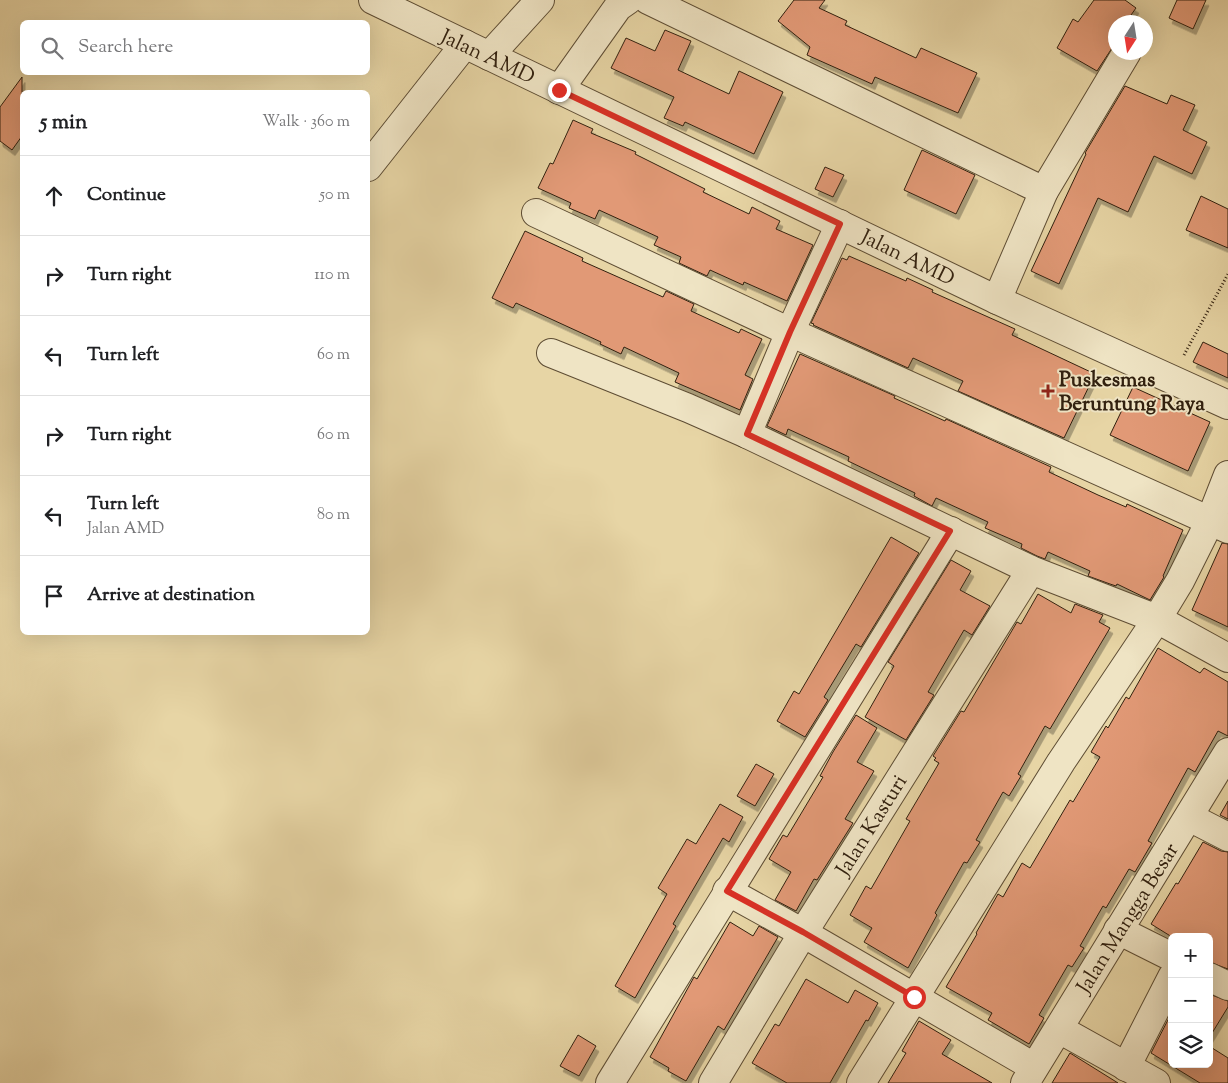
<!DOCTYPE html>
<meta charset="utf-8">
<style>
body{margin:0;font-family:"Sorts Mill Goudy",serif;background:#f6f6f6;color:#202124}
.controls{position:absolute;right:15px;bottom:15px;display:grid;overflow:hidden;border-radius:8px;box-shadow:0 5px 20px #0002}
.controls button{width:45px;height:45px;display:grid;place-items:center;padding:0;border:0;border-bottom:1px solid #e0e0e0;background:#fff;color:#202124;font:25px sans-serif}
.compass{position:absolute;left:1108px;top:15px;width:45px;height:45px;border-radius:50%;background:#fff;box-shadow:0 5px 20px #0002;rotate:192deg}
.stop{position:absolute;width:15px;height:15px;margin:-11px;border:4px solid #d93025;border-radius:50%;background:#fff}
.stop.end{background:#d93025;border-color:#fff;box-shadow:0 1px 5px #0008}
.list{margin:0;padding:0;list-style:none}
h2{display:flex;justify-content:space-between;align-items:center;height:65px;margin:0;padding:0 20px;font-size:21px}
h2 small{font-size:16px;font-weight:400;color:#757577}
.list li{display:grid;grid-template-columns:32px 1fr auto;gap:15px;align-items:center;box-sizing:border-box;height:80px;padding:0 20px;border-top:1px solid #e0e0e0}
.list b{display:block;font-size:19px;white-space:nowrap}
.list p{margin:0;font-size:16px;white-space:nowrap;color:#757577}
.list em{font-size:16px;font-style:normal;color:#757577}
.icon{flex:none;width:28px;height:28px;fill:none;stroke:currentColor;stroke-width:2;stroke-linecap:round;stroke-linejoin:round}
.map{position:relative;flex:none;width:1228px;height:1083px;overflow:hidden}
.search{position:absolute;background:#fff;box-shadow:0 5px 20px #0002;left:20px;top:20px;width:350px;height:55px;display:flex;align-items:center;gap:12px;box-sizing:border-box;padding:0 18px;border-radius:8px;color:#757577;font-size:19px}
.panel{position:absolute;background:#fff;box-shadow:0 5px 20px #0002;left:20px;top:90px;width:350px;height:545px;border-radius:8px}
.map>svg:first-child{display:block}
.building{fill:#e19976;stroke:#31200f;filter:url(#shadow)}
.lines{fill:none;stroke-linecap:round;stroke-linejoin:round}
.minor-casing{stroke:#5e4d34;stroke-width:30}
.tertiary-casing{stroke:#5e4d34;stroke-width:30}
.path{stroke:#31200f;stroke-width:3;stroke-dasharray:1 2.5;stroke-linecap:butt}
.minor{stroke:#efe4c4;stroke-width:28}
.tertiary{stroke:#efe4c4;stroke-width:28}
.route{stroke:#d93025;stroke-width:6}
.poi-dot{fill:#8f2418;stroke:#efe4c4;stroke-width:2}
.labels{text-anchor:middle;stroke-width:4;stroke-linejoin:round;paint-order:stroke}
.street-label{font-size:21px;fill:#31200f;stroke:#efe4c4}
.poi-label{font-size:21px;font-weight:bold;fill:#31200f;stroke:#efe4c4;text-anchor:start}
</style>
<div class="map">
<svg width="1228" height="1083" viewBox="0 0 1228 1083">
<defs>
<filter id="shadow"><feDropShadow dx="3" dy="5.5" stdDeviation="0" flood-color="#0004"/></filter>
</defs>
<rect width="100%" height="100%" fill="#e7d5a5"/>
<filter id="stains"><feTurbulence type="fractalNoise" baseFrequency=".004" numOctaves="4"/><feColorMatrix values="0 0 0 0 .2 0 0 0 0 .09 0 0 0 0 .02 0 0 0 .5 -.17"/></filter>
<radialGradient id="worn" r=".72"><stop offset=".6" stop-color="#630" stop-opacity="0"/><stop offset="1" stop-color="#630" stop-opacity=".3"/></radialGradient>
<!-- building -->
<g class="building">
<polygon points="794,0 825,0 819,8 847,21 845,25 916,58 921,48 977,73 958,113 875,77 872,84 807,55 810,47 778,21"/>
<polygon points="1094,0 1125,0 1136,8 1126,22 1116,22 1116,42 1097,71 1057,48 1073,19 1078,22"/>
<polygon points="1177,0 1206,0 1193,29 1169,18"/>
<polygon points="665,30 691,41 678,70 729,94 739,71 783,92 754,154 685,122 683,126 664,118 674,97 611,68 626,38 655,51"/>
<polygon points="22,77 22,136 12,150 0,141 0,107"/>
<polygon points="1125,86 1167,104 1171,95 1195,105 1183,130 1207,142 1192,174 1154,156 1128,212 1098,198 1059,284 1031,271 1086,154 1085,153"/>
<polygon points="573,120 593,129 591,133 636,152 635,154 705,189 703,192 749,214 752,207 780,221 776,229 813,245 787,301 744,282 743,285 710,270 707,276 679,263 681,257 654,245 658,237 599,210 595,219 569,208 571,203 538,188 550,163 553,164"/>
<polygon points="922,150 975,175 956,214 904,190"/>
<polygon points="825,167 844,175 833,197 815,189"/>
<polygon points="1201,196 1228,209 1228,248 1186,230"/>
<polygon points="525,231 583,258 582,261 663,297 666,291 694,304 691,311 739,333 741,329 762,339 745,375 753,379 740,410 675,382 679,373 624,347 621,354 600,344 601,342 516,303 513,308 492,298"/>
<polygon points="849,256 906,281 907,278 933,290 932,292 1015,329 1012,335 1095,374 1064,438 958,391 963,381 913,358 908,368 813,325 814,324 811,323 842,258 847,260"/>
<polygon points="1203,342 1228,354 1228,378 1193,362"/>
<polygon points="800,354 895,396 894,398 945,421 946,419 1051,467 1049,472 1098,495 1126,507 1127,504 1183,530 1163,576 1164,577 1150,600 1117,584 1116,586 1110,584 1088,576 1090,571 1048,552 1045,559 1037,556 1021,548 1022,544 985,528 988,522 936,498 932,506 914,496 915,493 848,461 849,457 788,429 786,435 767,426"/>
<polygon points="1133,387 1210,422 1188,471 1110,435"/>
<polygon points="891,537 919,553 861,647 856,644 824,697 828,700 805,737 777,721 794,691 799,694"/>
<polygon points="1222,543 1228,544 1228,627 1192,610"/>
<polygon points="951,560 971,571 960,590 990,606 972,635 964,630 928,692 934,695 906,740 865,717 894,666 888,662"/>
<polygon points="1038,594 1071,613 1075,604 1103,615 1099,622 1110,628 1050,729 1045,726 1018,774 1021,776 1009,796 1003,792 976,840 980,842 967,863 964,862 935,913 937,915 908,968 864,942 872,928 850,915 866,886 871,889 910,821 906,819 939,763 934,760 936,758 933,756 961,711 964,712 1017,622 1021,624"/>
<polygon points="1158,648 1200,673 1204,668 1228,682 1228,736 1218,731 1195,772 1188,768 1148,841 1152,843 1135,872 1129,869 1106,908 1103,906 1080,946 1084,948 1072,967 1068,965 1039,1015 1044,1018 1029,1044 988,1020 992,1013 946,987 977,934 976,933 998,894 1003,897 1022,863 1030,868 1070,800 1073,802 1100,757 1091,752 1106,726 1108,728 1126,697 1129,699"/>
<polygon points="856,715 877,728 857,762 874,771 845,819 853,823 817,880 814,879 796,911 775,900 791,872 769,859 783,835 787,837 823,777 820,776 833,752"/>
<polygon points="756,764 774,774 755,806 737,796"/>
<polygon points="1228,801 1228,819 1220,815"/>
<polygon points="720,804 743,817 729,842 723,838 673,924 676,926 635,998 615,986 667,894 658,888 687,839 696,844"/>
<polygon points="1203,842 1221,851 1228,852 1228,969 1209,962 1209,937 1172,937 1151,924 1176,883 1178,884"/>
<polygon points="730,922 753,936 759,926 778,937 724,1030 718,1026 686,1081 668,1071 669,1068 650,1057 694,977 697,979"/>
<polygon points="806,979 848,1003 855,990 878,1003 868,1021 866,1020 830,1083 787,1083 752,1063 775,1024 779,1026"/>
<polygon points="1209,994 1228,1001 1228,1007 1209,1038"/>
<polygon points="1172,1012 1172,1064 1209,1064 1209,1046 1228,1058 1228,1083 1200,1083 1151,1053"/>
<polygon points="919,1021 951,1040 942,1054 992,1083 888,1083 906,1053 902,1051"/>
<polygon points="578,1035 596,1046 579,1076 560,1066"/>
<polygon points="1070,1053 1118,1083 1052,1083"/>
</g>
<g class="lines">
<!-- minor casing -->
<g class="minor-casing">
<g id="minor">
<polyline points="648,0 1044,191"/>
<polyline points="489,56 540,0"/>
<polyline points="559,90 618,7 628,0"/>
<polyline points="368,167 465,44"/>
<polyline points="536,213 790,332 1228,529"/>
<polyline points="997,300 1044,191 1127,52"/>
<polyline points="551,353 688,408 747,434 1031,570 1157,619 1228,658"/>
<polyline points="747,434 790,332 840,224"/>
<polyline points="1189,817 1228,837"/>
<polyline points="727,891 803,933 1034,1067"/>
<polyline points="1118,930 1172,957"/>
<polyline points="1209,977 1228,986"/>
<polyline points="1059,1029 1156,1083"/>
<polyline points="1126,1067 1172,977"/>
<polyline points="610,1083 951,531"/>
<polyline points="713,1083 803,933 1031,570"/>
<polyline points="861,1083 1061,762 1157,619 1180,581 1210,521 1228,475"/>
<polyline points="1025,1083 1228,752"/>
</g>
</g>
<!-- tertiary casing -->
<g class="tertiary-casing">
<polyline id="tertiary" points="373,0 997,300 1228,405"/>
</g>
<!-- path -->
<polyline class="path" points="1184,355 1228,274"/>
<!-- minor -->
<use href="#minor" class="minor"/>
<!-- tertiary -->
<use href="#tertiary" class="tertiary"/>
</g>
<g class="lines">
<!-- route -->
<polyline class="route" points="559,90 840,224 790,332 747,434 950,531 727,891 803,932 914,997"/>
</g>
<!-- markers -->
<path class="poi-dot" d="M1045.5 383.5h5v5h5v5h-5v5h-5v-5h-5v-5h5z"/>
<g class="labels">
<!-- street labels -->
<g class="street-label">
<text transform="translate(488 56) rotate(25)" y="7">Jalan AMD</text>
<text transform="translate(908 257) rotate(26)" y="7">Jalan AMD</text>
<text transform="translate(871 825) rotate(-58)" y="7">Jalan Kasturi</text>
<text transform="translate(1127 918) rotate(-58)" y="7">Jalan Mangga Besar</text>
</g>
<!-- poi labels -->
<g class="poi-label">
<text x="1059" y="386">Puskesmas<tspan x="1059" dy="24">Beruntung Raya</tspan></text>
</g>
</g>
<rect width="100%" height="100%" filter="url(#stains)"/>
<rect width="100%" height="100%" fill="url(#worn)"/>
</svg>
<div class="controls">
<button>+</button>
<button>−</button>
<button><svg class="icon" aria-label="layers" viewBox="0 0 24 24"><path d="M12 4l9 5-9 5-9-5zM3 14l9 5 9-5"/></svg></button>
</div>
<svg class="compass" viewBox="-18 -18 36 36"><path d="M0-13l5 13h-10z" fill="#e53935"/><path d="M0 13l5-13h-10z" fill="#757577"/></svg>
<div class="stop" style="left:914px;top:997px"></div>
<div class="stop end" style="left:559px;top:90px"></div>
<div class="search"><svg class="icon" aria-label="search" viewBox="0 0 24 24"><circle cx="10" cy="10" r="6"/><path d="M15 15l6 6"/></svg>Search here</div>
<section class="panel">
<h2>5 min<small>Walk · 360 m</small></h2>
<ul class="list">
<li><svg class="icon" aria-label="ahead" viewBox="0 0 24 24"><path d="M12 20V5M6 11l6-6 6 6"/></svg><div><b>Continue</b></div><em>50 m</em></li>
<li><svg class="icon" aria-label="right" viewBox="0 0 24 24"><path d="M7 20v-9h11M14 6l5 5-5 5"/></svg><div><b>Turn right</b></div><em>110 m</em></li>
<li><svg class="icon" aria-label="left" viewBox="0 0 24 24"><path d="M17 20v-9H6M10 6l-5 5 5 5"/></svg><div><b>Turn left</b></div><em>60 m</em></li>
<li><svg class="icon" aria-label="right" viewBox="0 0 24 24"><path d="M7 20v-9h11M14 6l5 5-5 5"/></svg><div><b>Turn right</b></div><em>60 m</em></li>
<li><svg class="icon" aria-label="left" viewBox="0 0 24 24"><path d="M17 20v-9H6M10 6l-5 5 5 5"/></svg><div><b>Turn left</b><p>Jalan AMD</p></div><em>80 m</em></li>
<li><svg class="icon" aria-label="arrive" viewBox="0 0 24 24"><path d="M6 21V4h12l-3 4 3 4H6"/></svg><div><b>Arrive at destination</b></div></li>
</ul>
</section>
</div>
